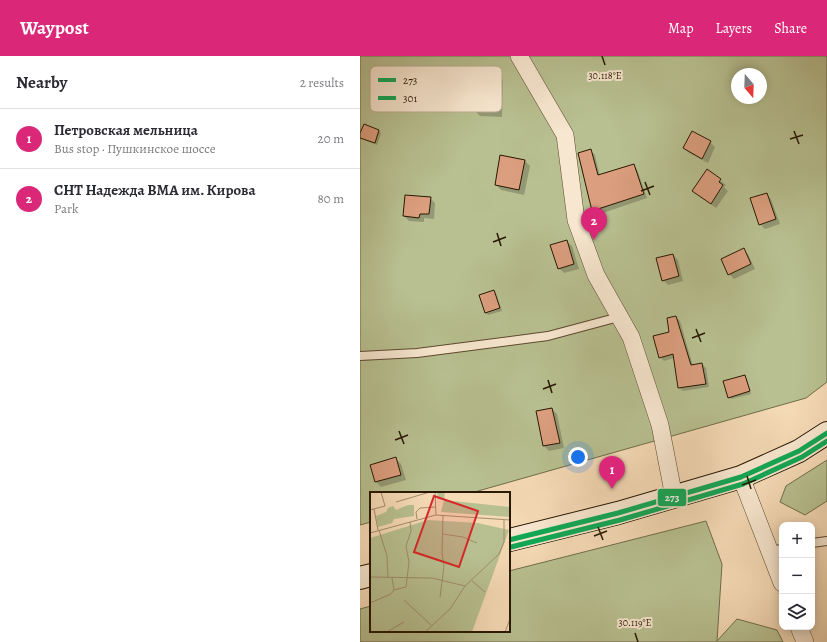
<!DOCTYPE html>
<meta charset="utf-8">
<style>
body{margin:0;font-family:Alegreya,serif;background:#f2f2f3;color:#2b2b33}
.controls{position:absolute;right:12px;bottom:12px;display:grid;overflow:hidden;border-radius:8px;box-shadow:0 2px 10px #0003}
.controls button{width:36px;height:36px;display:grid;place-items:center;padding:0;border:0;border-bottom:1px solid #e1e1e2;background:#fff;color:#2b2b33;font:20px sans-serif}
.compass{position:absolute;left:371px;top:12px;width:36px;height:36px;border-radius:50%;background:#fff;box-shadow:0 2px 10px #0003;rotate:161deg}
.you{position:absolute;left:218px;top:401px;width:14px;height:14px;margin:-10px;border:3px solid #fff;border-radius:50%;background:#1a73e8;box-shadow:0 0 0 6px #1a73e833}
.badge{display:grid;place-items:center;width:26px;height:26px;border-radius:50%;background:#db2777;color:#fff;font-size:13px;font-weight:700}
.pin{position:absolute;translate:-50% -33px;filter:drop-shadow(0 1px 2px #0008)}
.pin::after{content:'';position:absolute;top:21px;width:14px;height:12px;background:inherit;clip-path:polygon(0 0,100% 0,50% 100%)}
.list{margin:0;padding:0;list-style:none}
h2{display:flex;justify-content:space-between;align-items:center;height:52px;margin:0;padding:0 16px;font-size:17px}
h2 small{font-size:13px;font-weight:400;color:#7c7c81}
.list li{display:grid;grid-template-columns:26px 1fr auto;gap:12px;align-items:center;box-sizing:border-box;height:60px;padding:0 16px;border-top:1px solid #e1e1e2}
.list b{display:block;font-size:15px;white-space:nowrap}
.list p{margin:0;font-size:13px;white-space:nowrap;color:#7c7c81}
.list em{font-size:13px;font-style:normal;color:#7c7c81}
.icon{flex:none;width:22px;height:22px;fill:none;stroke:currentColor;stroke-width:2;stroke-linecap:round;stroke-linejoin:round}
.map{position:relative;flex:none;width:467px;height:586px;overflow:hidden}
header{display:flex;align-items:center;gap:24px;box-sizing:border-box;height:56px;padding:0 20px;background:#db2777;color:#fff}
header strong{font-size:19px}
nav{display:flex;gap:22px;margin-inline-start:auto;font-size:14px}
main{display:flex}
aside{flex:1;background:#fff}
.map>svg:first-child{display:block}
.green{fill:#b8c091;stroke:#706c4a;fill-rule:evenodd}
.shadow{fill:#0003}
.building{fill:#db9e7e;stroke:#281802}
.lines{fill:none;stroke-linecap:round;stroke-linejoin:round}
.lane-casing{stroke:#5b482f;stroke-width:10}
.street-casing{stroke:#5b482f;stroke-width:18}
.secondary-casing{stroke:#281802;stroke-width:24}
.lane{stroke:#f8e7d0;stroke-width:8}
.street{stroke:#f8e7d0;stroke-width:17}
.secondary{stroke:#f8e7d0;stroke-width:22}
.bus-1-casing{stroke:#f8e7d0;stroke-width:8}
.bus-2-casing{stroke:#f8e7d0;stroke-width:8}
.bus-1{stroke:#10a855;stroke-width:5}
.bus-2{stroke:#10a855;stroke-width:5}
.ticks{fill:none;stroke:#281802;stroke-width:1.5}
.inset-road{fill:none;stroke:#a38c6e;stroke-width:1}
.view{fill:#d62828;fill-opacity:0.15;stroke:#d62828;stroke-width:2}
.inset-edge{fill:none;stroke:#281802;stroke-width:2}
.key{fill:#f8e7d0;stroke:#baa992;stroke-width:1}
.key-label{font-size:11px;fill:#281802}
.ticks-label{font-size:10px;text-anchor:middle;fill:#281802;stroke:#f8e7d0;stroke-width:4;stroke-linejoin:round;paint-order:stroke}
.line-badge{stroke:#f8e7d0;stroke-width:1.5}
.badge-label{font-size:11px;text-anchor:middle;font-weight:bold;fill:#fff}
</style>
<header>
<strong>Waypost</strong>
<nav><a>Map</a><a>Layers</a><a>Share</a></nav>
</header>
<main>
<aside>
<h2>Nearby<small>2 results</small></h2>
<ul class="list">
<li><span class="badge">1</span><div><b>Петровская мельница</b><p>Bus stop · Пушкинское шоссе</p></div><em>20 m</em></li>
<li><span class="badge">2</span><div><b>СНТ Надежда ВМА им. Кирова</b><p>Park</p></div><em>80 m</em></li>
</ul>
</aside>
<div class="map">
<svg width="467" height="586" viewBox="0 0 467 586">
<rect width="100%" height="100%" fill="#f5dab6"/>
<filter id="stains"><feTurbulence type="fractalNoise" baseFrequency=".005" numOctaves="4"/><feColorMatrix values="0 0 0 0 .2 0 0 0 0 .09 0 0 0 0 .02 0 0 0 .5 -.17"/></filter>
<radialGradient id="worn" r=".72"><stop offset=".6" stop-color="#630" stop-opacity="0"/><stop offset="1" stop-color="#630" stop-opacity=".3"/></radialGradient>
<!-- green -->
<g class="green">
<path d="M0 0H467V326L446 342 111 437H11V466L0 469ZM377 18H401V42H377Z"/>
<polygon points="467,404 467,445 445,459 420,446 426,430"/>
<polygon points="346,465 362,508 357,585 377,563 417,574 423,586 0,586 0,553 11,550 11,575 149,575 149,515"/>
</g>
<!-- shadow -->
<g class="shadow">
<polygon points="138,19 143,24 142,61 120,60 115,55"/>
<polygon points="4,69 19,74 21,77 17,89 2,83 0,81"/>
<polygon points="332,77 350,86 355,91 348,107 329,97 324,92"/>
<polygon points="231,95 235,99 240,120 273,109 277,113 287,142 237,159 233,155"/>
<polygon points="141,101 165,105 170,110 164,139 141,134 136,129"/>
<polygon points="347,114 366,129 364,131 368,135 356,152 339,140 334,135"/>
<polygon points="406,138 411,143 420,168 405,173 400,168"/>
<polygon points="70,142 75,147 74,163 64,162 64,166 49,165 44,160"/>
<polygon points="206,185 212,190 219,213 204,217 199,212"/>
<polygon points="383,193 388,198 395,213 374,223 369,218"/>
<polygon points="313,199 318,204 323,225 308,229 303,224"/>
<polygon points="134,235 136,237 142,255 128,259 126,257"/>
<polygon points="316,261 320,265 333,310 342,308 346,312 349,331 323,335 319,332 314,302 304,305 300,301"/>
<polygon points="385,320 387,323 391,338 371,343 369,341"/>
<polygon points="192,353 197,358 204,392 189,395 184,390"/>
<polygon points="36,403 41,408 46,424 21,431 16,426 12,409"/>
</g>
<!-- building -->
<g class="building">
<polygon points="4,68 19,74 15,87 0,82 0,77"/>
<polygon points="332,75 351,85 342,103 323,92"/>
<polygon points="231,93 238,119 274,108 284,138 232,155 218,97"/>
<polygon points="140,99 165,104 159,134 135,129"/>
<polygon points="347,113 361,123 359,126 363,129 351,148 332,135"/>
<polygon points="407,137 416,163 399,169 390,142"/>
<polygon points="45,139 71,141 69,158 60,158 59,162 43,160"/>
<polygon points="207,184 214,208 198,213 190,189"/>
<polygon points="384,192 391,208 368,219 361,203"/>
<polygon points="313,198 319,220 302,225 296,202"/>
<polygon points="134,234 140,252 125,257 119,239"/>
<polygon points="316,260 331,309 342,307 346,328 318,332 313,298 299,302 293,280 309,276 307,262"/>
<polygon points="385,319 390,335 368,342 363,325"/>
<polygon points="192,352 200,387 183,390 176,355"/>
<polygon points="36,401 41,419 15,426 10,409"/>
</g>
<g class="lines">
<!-- lane casing -->
<g class="lane-casing">
<g id="lane">
<polyline points="0,300 57,297 188,280 259,261"/>
<polyline points="452,487 467,485"/>
<polyline points="409,495 422,493"/>
</g>
</g>
<!-- street casing -->
<g class="street-casing">
<g id="street">
<polyline points="159,0 205,79 216,164 236,219 271,281 300,369 314,441"/>
<polyline points="381,421 422,527"/>
<polyline points="439,571 445,586"/>
</g>
</g>
<!-- secondary casing -->
<g class="secondary-casing">
<g id="secondary">
<polyline points="149,484 258,457 381,421 439,395 467,377"/>
<polyline points="0,522 11,519"/>
</g>
</g>
<!-- lane -->
<use href="#lane" class="lane"/>
<!-- street -->
<use href="#street" class="street"/>
<!-- secondary -->
<use href="#secondary" class="secondary"/>
<!-- bus-1 casing -->
<g class="bus-1-casing">
<polyline id="bus-1" points="149,484 258,457 381,421 439,395 467,377"/>
</g>
<!-- bus-2 casing -->
<g class="bus-2-casing">
<polyline id="bus-2" points="151,491 260,464 383,428 442,401 467,385"/>
</g>
<!-- bus-1 -->
<use href="#bus-1" class="bus-1"/>
<!-- bus-2 -->
<use href="#bus-2" class="bus-2"/>
</g>
<!-- ticks -->
<path class="ticks" d="M242 0 245 9M434 75 439 88M430 83 443 79M285 126 290 139M281 135 294 130M137 177 141 190M133 186 146 181M336 273 341 286M332 282 345 277M188 324 192 337M183 333 196 328M39 375 44 388M35 384 48 379M387 420 391 433M382 429 396 424M238 471 243 484M234 480 247 475M275 577 278 586"/>
<!-- overview -->
<g transform="translate(10 436)">
<rect width="140" height="140" fill="#f5dab6"/>
<path d="M67 0H75L74 8 140 15V25L71 20 74 8 68 7ZM38 13H44V24L24 27 22 31 8 35 6 24 16 20 18 16 23 14 26 18ZM58 28 108 31 139 38 102 140H0V46Z" fill="#b8c091"/>
<path class="inset-road" d="M65 0 66 23M26 10 60 0M4 17 8 38M0 18 15 14 11 0M47 27 46 20 50 16 66 15M9 38 17 64 18 86M0 41 66 23 140 28M73 42 93 45 107 51M0 85 62 86 95 94M22 86 24 98M102 89 115 100M70 105 74 74 72 61 73 24M34 108 61 133M0 111 21 102 24 98 36 95 39 70 36 54 41 39 40 30M17 140 34 130M55 140 80 117 95 94 129 62 134 50V28M135 140 140 127"/>
<path class="view" d="M64 4 108 19 89 75 44 60Z"/>
<rect width="140" height="140" class="inset-edge"/>
</g>
<!-- legend -->
<rect x="10" y="10" width="132" height="46" rx="6" class="key"/>
<rect x="18" y="22" width="18" height="4" fill="#10a855"/>
<rect x="18" y="40" width="18" height="4" fill="#10a855"/>
<g class="key-label">
<text x="43" y="28">273</text>
<text x="43" y="46">301</text>
</g>
<g class="ticks-label">
<text x="245" y="23">30.118°E</text>
<text x="275" y="570">30.119°E</text>
</g>
<rect class="line-badge" x="297" y="432" width="30" height="19" rx="4" fill="#10a855"/>
<g class="badge-label">
<text x="312" y="445">273</text>
</g>
<rect width="100%" height="100%" filter="url(#stains)"/>
<rect width="100%" height="100%" fill="url(#worn)"/>
</svg>
<div class="controls">
<button>+</button>
<button>−</button>
<button><svg class="icon" aria-label="layers" viewBox="0 0 24 24"><path d="M12 4l9 5-9 5-9-5zM3 14l9 5 9-5"/></svg></button>
</div>
<svg class="compass" viewBox="-18 -18 36 36"><path d="M0-13l5 13h-10z" fill="#e53935"/><path d="M0 13l5-13h-10z" fill="#7c7c81"/></svg>
<div class="you"></div>
<div class="pin badge" style="left:252px;top:433px">1</div>
<div class="pin badge" style="left:234px;top:184px">2</div>
</div>
</main>
